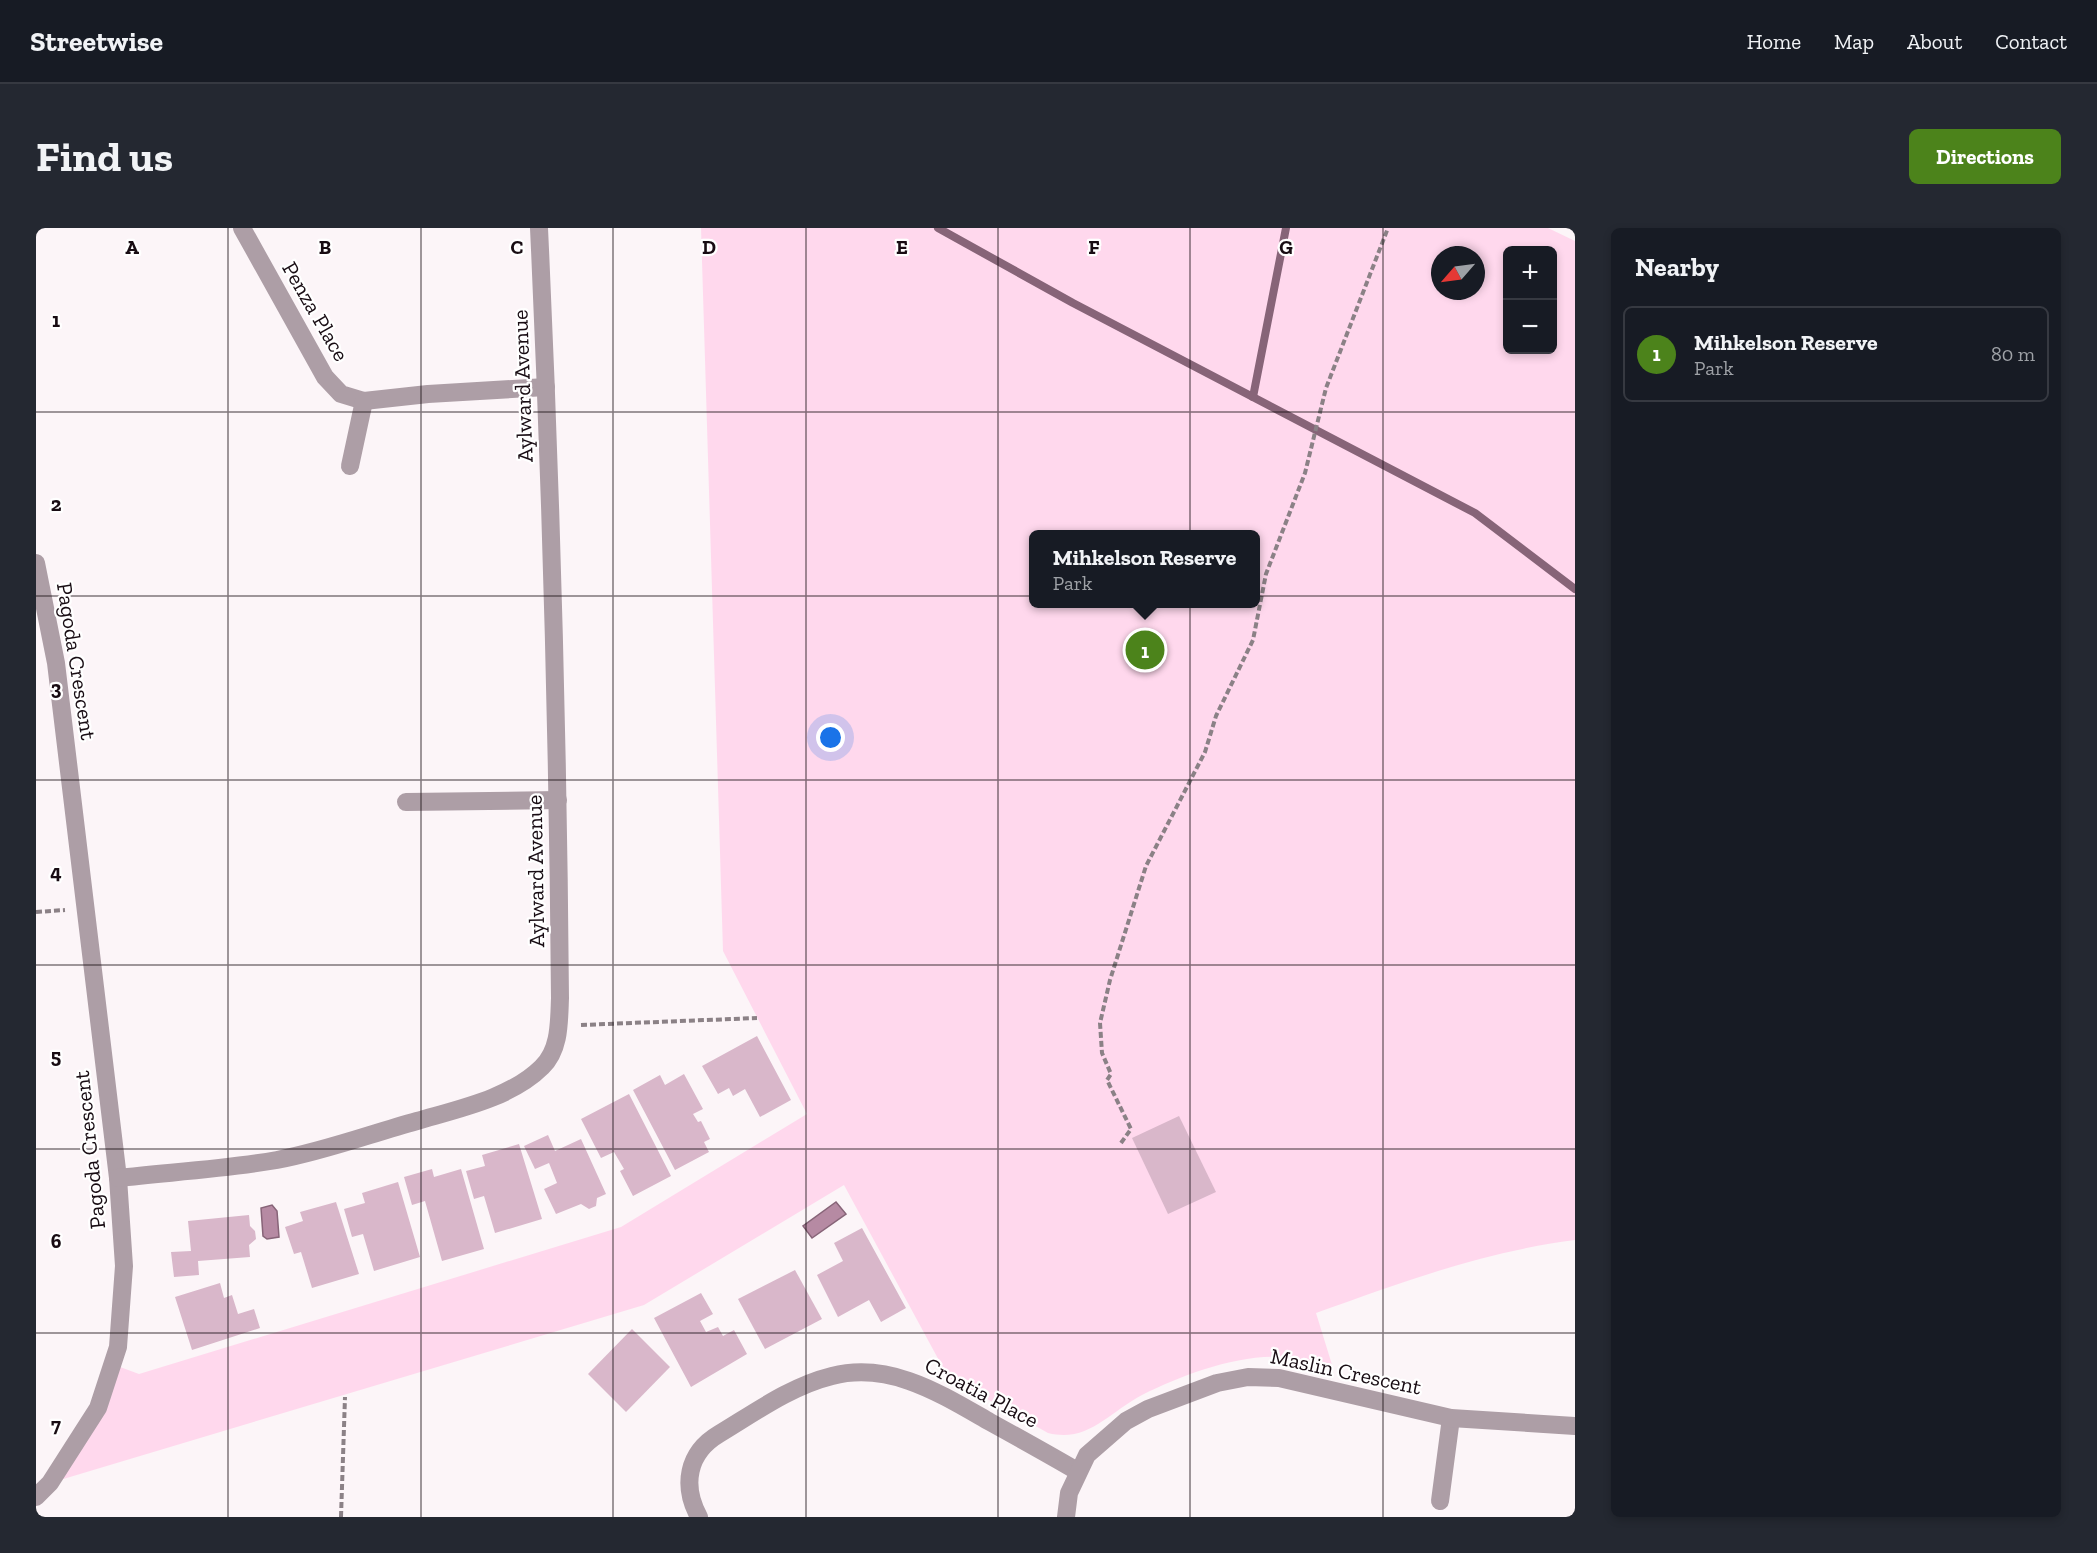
<!DOCTYPE html>
<meta charset="utf-8">
<style>
body{margin:0;font-family:"Zilla Slab",serif;background:#242831;color:#f1f3f6}
.controls{position:absolute;right:18px;top:18px;display:grid;overflow:hidden;border-radius:9px;box-shadow:0 3px 9px #0003}
.controls button{width:54px;height:54px;display:grid;place-items:center;padding:0;border:0;border-bottom:2px solid #363941;background:#171b24;color:#f1f3f6;font:30px sans-serif}
.compass{position:absolute;left:1395px;top:18px;width:54px;height:54px;border-radius:50%;background:#171b24;box-shadow:0 3px 9px #0003;rotate:242deg}
.you{position:absolute;left:795px;top:510px;width:21px;height:21px;margin:-15px;border:4px solid #fff;border-radius:50%;background:#1a73e8;box-shadow:0 0 0 9px #1a73e833}
.badge{display:grid;place-items:center;width:39px;height:39px;border-radius:50%;background:#4c831b;color:#fff;font-size:20px;font-weight:700}
.pin{position:absolute;translate:-50% -50%;border:3px solid #fff;box-shadow:0 2px 6px #0006}
.popup{position:absolute;left:993px;top:302px;width:231px;height:78px;box-sizing:border-box;display:grid;place-content:center;border-radius:9px;background:#171b24;filter:drop-shadow(0 2px 4px #0005);font-size:20px;white-space:nowrap;color:#9ea1a6}
.popup b{font-size:22px;color:#f1f3f6}
.popup::after{content:'';position:absolute;left:50%;top:100%;margin-left:-12px;border:12px solid transparent;border-top-color:#171b24}
.list{margin:0;padding:0;list-style:none}
h2{display:flex;justify-content:space-between;align-items:center;height:78px;margin:0;padding:0 24px;font-size:26px}
h2 small{font-size:20px;font-weight:400;color:#9ea1a6}
.list li{display:grid;grid-template-columns:39px 1fr auto;gap:18px;align-items:center;box-sizing:border-box;height:96px;margin:0 12px 12px;padding:0 12px;border:2px solid #363941;border-radius:9px}
.list b{display:block;font-size:22px;white-space:nowrap}
.list p{margin:0;font-size:20px;white-space:nowrap;color:#9ea1a6}
.list em{font-size:20px;font-style:normal;color:#9ea1a6}
.map{position:relative;flex:none;width:1539px;height:1289px;overflow:hidden;border-radius:9px}
header{display:flex;align-items:center;gap:36px;box-sizing:border-box;height:84px;padding:0 30px;background:#171b24;border-bottom:2px solid #363941}
header strong{font-size:28px}
nav{display:flex;gap:33px;margin-inline-start:auto;font-size:21px}
.intro{display:flex;align-items:center;justify-content:space-between;box-sizing:border-box;height:144px;padding:0 36px}
h1{margin:0;font-size:42px}
.button{padding:15px 27px;border-radius:9px;background:#4c831b;color:#fff;font-size:21px;font-weight:700}
main{display:flex;gap:36px;padding:0 36px}
aside{flex:1;background:#171b24;border-radius:9px;box-shadow:0 3px 9px #0003}
.map>svg:first-child{display:block}
.green{fill:#ffd8ed;fill-rule:evenodd}
.water{fill:#b68aa3;stroke:#876478;stroke-width:1.5}
.lines{fill:none;stroke-linecap:round;stroke-linejoin:round}
.stream{stroke:#876478;stroke-width:8}
.building{fill:#d9b7ca}
.path{stroke:#8b8186;stroke-width:4;stroke-dasharray:6 3;stroke-linecap:butt}
.street{stroke:#ad9ea6;stroke-width:18}
.grid{fill:none;stroke:#180c13;stroke-width:1.5;stroke-opacity:0.55}
.labels{text-anchor:middle;stroke-width:4.5;stroke-linejoin:round;paint-order:stroke}
.street-label{font-size:22px;fill:#180c13;stroke:#fff}
.grid-label{font-size:20px;text-anchor:middle;font-weight:bold;fill:#180c13;stroke:#fff;stroke-width:4.5;stroke-linejoin:round;paint-order:stroke}
</style>
<header>
<strong>Streetwise</strong>
<nav><a>Home</a><a>Map</a><a>About</a><a>Contact</a></nav>
</header>
<div class="intro"><h1>Find us</h1><a class="button">Directions</a></div>
<main>
<div class="map">
<svg width="1539" height="1289" viewBox="0 0 1539 1289">
<rect width="100%" height="100%" fill="#fcf5f8"/>
<!-- green -->
<path class="green" d="M665 0H1512L1539 13V1012C1446 1024 1367 1054 1280 1085L1297 1140C1283 1136 1270 1132 1256 1130 1209 1123 1148 1146 1106 1167 1072 1185 1052 1215 1012 1205L912 1149 808 957 608 1077 14 1255 76 1136 103 1146 585 999 771 886 687 723ZM1472 22H1516V122H1472ZM1404 27H1440V63H1404ZM998 306H1220V376H998Z"/>
<!-- water -->
<g class="water">
<polygon points="800,974 810,986 776,1010 767,998"/>
<polygon points="236,977 241,983 243,1009 231,1011 227,1008 225,980"/>
</g>
<g class="lines">
<!-- stream -->
<g class="stream">
<polyline points="902,0 1037,75 1439,285 1539,361"/>
<polyline points="1217,169 1250,0"/>
</g>
</g>
<!-- building -->
<g class="building">
<polygon points="721,808 755,872 724,889 709,861 697,868 693,860 682,866 666,838"/>
<polygon points="648,846 667,881 657,886 662,894 665,893 674,911 668,914 673,924 639,942 597,862 624,847 629,857"/>
<polygon points="593,866 635,948 597,968 584,943 588,941 578,924 565,930 545,891"/>
<polygon points="1143,888 1180,964 1132,986 1096,910"/>
<polygon points="512,907 519,923 545,911 570,966 561,970 560,978 553,981 545,976 520,986 508,961 521,955 513,935 499,941 488,918"/>
<polygon points="483,916 506,991 459,1005 448,968 438,971 430,943 449,938 446,927"/>
<polygon points="396,941 398,949 425,941 448,1021 406,1033 389,973 376,977 368,949"/>
<polygon points="362,954 384,1029 338,1043 327,1006 316,1009 308,981 329,975 326,965"/>
<polygon points="300,974 323,1046 276,1060 265,1024 258,1026 249,999 267,993 264,984"/>
<polygon points="213,987 214,998 219,1003 220,1011 213,1017 214,1029 162,1033 163,1047 138,1049 135,1024 155,1023 152,993"/>
<polygon points="826,1000 870,1080 845,1094 833,1072 802,1089 781,1047 807,1033 798,1015"/>
<polygon points="759,1042 786,1091 729,1121 702,1071"/>
<polygon points="184,1055 188,1070 196,1067 202,1086 218,1081 224,1100 156,1122 139,1069"/>
<polygon points="665,1065 677,1086 664,1093 670,1104 682,1099 687,1108 698,1102 711,1126 655,1159 618,1090"/>
<polygon points="596,1101 634,1139 590,1184 552,1146"/>
</g>
<g class="lines">
<!-- path -->
<g class="path">
<polyline points="0,684 29,682"/>
<polyline points="545,797 721,790"/>
<polyline points="1085,915 1095,901 1071,852 1075,846 1066,825 1064,795 1074,752 1110,638 1169,524 1180,488 1217,412 1230,346 1269,245 1290,160 1352,0"/>
<polyline points="305,1289 309,1169"/>
</g>
<!-- street -->
<g class="street">
<polyline points="206,0 289,149 305,166 328,173 392,166 510,159"/>
<polyline points="314,238 328,173"/>
<polyline points="0,335 20,435 82,950 88,1038 82,1119 62,1180 14,1255 0,1269"/>
<polyline points="370,574 522,572"/>
<path d="M82 950C135 944 189 941 241 932 289 923 334 906 381 893 422 881 475 870 506 839 524 822 523 794 524 770 522 513 515 257 503 0"/>
<polyline points="1404,1273 1415,1190"/>
<path d="M663 1289C646 1258 651 1225 683 1206 718 1185 755 1158 796 1148 854 1133 905 1166 954 1194 983 1210 1012 1226 1041 1243"/>
<polyline points="1030,1289 1033,1265 1051,1227 1090,1193 1112,1181 1181,1155 1212,1149 1243,1150 1415,1190 1539,1198"/>
</g>
</g>
<!-- grid -->
<path class="grid" d="M192 0V1289M385 0V1289M577 0V1289M770 0V1289M962 0V1289M1154 0V1289M1347 0V1289M0 184H1539M0 368H1539M0 552H1539M0 737H1539M0 921H1539M0 1105H1539"/>
<g class="labels">
<!-- street labels -->
<g class="street-label">
<text transform="translate(280 83) rotate(60)" y="8">Penza Place</text>
<text transform="translate(486 158) rotate(-92)" y="8">Aylward Avenue</text>
<text transform="translate(41 433) rotate(81)" y="8">Pagoda Crescent</text>
<text transform="translate(499 643) rotate(-91)" y="8">Aylward Avenue</text>
<text transform="translate(53 922) rotate(-96)" y="8">Pagoda Crescent</text>
<text transform="translate(1310 1143) rotate(12)" y="8">Maslin Crescent</text>
<text transform="translate(946 1164) rotate(28)" y="8">Croatia Place</text>
</g>
</g>
<g class="grid-label">
<text x="96" y="26">A</text>
<text x="289" y="26">B</text>
<text x="481" y="26">C</text>
<text x="673" y="26">D</text>
<text x="866" y="26">E</text>
<text x="1058" y="26">F</text>
<text x="1250" y="26">G</text>
<text x="20" y="99">1</text>
<text x="20" y="283">2</text>
<text x="20" y="467">3</text>
<text x="20" y="651">4</text>
<text x="20" y="835">5</text>
<text x="20" y="1020">6</text>
<text x="20" y="1204">7</text>
</g>
</svg>
<div class="controls">
<button>+</button>
<button>−</button>
</div>
<svg class="compass" viewBox="-18 -18 36 36"><path d="M0-13l5 13h-10z" fill="#e53935"/><path d="M0 13l5-13h-10z" fill="#9ea1a6"/></svg>
<div class="you"></div>
<div class="pin badge" style="left:1109px;top:422px">1</div>
<div class="popup"><b>Mihkelson Reserve</b>Park</div>
</div>
<aside>
<h2>Nearby<small></small></h2>
<ul class="list">
<li><span class="badge">1</span><div><b>Mihkelson Reserve</b><p>Park</p></div><em>80 m</em></li>
</ul>
</aside>
</main>
